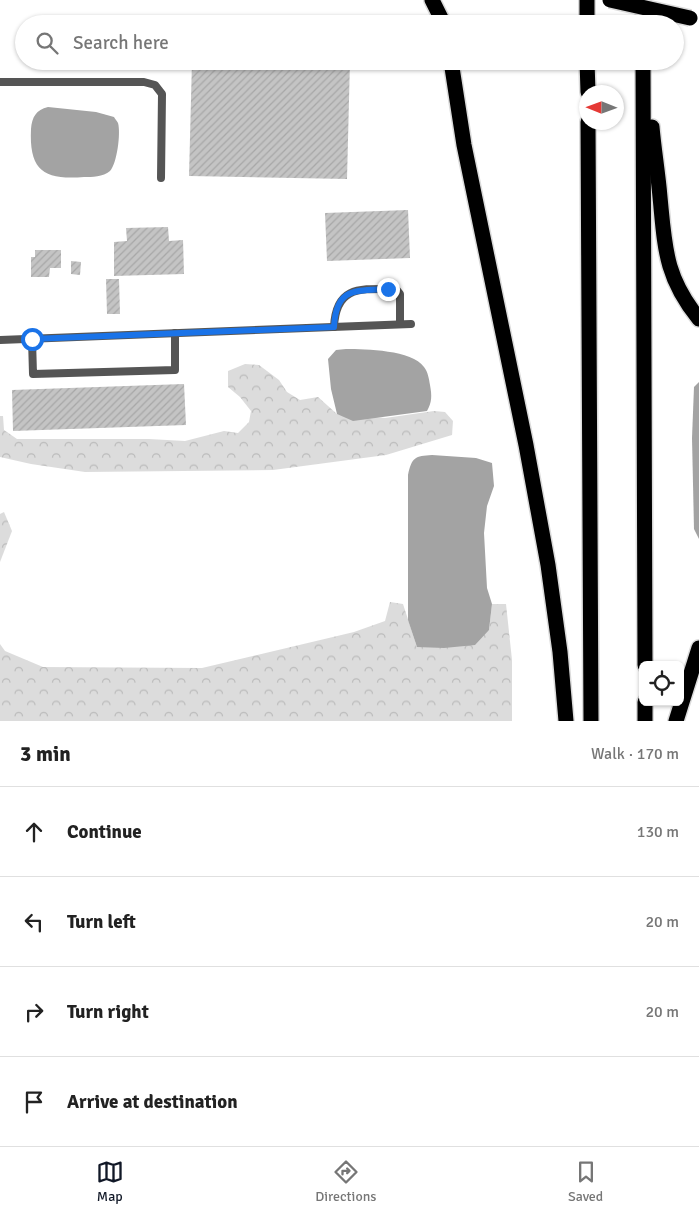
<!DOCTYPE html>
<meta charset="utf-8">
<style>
body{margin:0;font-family:Signika,sans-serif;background:#f6f6f6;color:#222}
.controls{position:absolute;right:15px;bottom:15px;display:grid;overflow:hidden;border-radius:8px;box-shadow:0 1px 4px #0004}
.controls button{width:45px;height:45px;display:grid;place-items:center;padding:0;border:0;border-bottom:1px solid #e0e0e0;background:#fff;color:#222;font:25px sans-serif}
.compass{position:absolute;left:579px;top:85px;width:45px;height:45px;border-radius:50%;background:#fff;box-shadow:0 1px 4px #0004;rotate:271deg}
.stop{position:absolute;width:15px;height:15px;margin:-11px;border:4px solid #1a73e8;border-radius:50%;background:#fff}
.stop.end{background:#1a73e8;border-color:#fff;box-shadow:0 1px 5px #0008}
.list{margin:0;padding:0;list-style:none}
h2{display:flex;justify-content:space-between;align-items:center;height:65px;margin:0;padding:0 20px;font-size:21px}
h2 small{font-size:16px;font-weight:400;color:#767676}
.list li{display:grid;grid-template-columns:32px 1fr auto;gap:15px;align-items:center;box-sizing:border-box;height:90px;padding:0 20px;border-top:1px solid #e0e0e0}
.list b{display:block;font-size:19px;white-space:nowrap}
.list em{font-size:16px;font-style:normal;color:#767676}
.icon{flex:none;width:28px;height:28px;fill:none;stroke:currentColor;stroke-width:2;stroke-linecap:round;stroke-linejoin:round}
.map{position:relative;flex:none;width:699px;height:721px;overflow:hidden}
.search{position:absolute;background:#fff;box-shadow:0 1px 4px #0004;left:15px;right:15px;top:15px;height:55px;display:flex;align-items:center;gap:12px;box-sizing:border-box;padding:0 18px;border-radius:28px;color:#767676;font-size:19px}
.sheet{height:425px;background:#fff}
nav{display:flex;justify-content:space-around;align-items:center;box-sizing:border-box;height:70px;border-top:1px solid #e0e0e0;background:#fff;font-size:14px;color:#767676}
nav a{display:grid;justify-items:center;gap:2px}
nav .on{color:#111827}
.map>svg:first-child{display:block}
.forest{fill:url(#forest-crowns)}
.water{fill:#a3a3a3}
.building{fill:url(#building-hatch)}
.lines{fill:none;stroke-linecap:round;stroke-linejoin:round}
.highway-casing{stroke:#dbdbdb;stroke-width:18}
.lane{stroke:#555;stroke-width:8}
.highway{stroke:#000;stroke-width:15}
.highway-bridge-casing{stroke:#dbdbdb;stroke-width:18;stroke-linecap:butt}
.highway-bridge{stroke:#000;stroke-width:15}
.route{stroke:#1a73e8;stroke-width:6}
</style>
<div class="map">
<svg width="699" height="721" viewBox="0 0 699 721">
<defs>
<pattern id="forest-crowns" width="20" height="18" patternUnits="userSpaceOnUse" patternTransform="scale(1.25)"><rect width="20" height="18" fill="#dcdcdc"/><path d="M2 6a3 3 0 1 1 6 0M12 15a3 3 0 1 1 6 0" fill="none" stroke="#bbb"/></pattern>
<pattern id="building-hatch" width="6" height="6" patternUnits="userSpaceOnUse" patternTransform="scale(1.25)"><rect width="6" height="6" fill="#c4c4c4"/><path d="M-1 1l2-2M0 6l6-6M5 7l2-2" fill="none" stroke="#a7a7a7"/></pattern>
</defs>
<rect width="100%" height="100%" fill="#fff"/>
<!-- forest -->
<g class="forest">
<polygon points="245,364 259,365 279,380 287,392 300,400 318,397 337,414 385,418 434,411 445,412 453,421 452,435 386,455 273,470 85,472 31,464 0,457 0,416 3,416 4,430 17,439 149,439 185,441 224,431 238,433 249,422 251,411 240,397 228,387 228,371"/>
<polygon points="4,512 12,531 0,562 0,514"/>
<polygon points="390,602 403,604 417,647 489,630 492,604 506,604 512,660 512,721 0,721 0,644 5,651 43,667 202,668 354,632 385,621"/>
</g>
<!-- water -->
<g class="water">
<path d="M48 107 96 112 114 117C115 119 117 121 118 123 121 133 117 164 110 171 103 177 92 177 84 177 44 180 29 171 31 129 32 117 36 110 48 107Z"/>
<path d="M346 349C366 349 412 350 424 367 428 372 429 379 430 385 432 396 432 402 427 411L353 421 337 414 331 389 328 359 336 350Z"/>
<polygon points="699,382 699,539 694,529 692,438 694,387"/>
<path d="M432 455 476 458 492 463 494 486 487 506 484 533 487 588 492 604 489 630 475 645 444 648 417 647 408 620V475C412 457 415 456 432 455Z"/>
</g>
<!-- building -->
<g class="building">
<polygon points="192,61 350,61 347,179 189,176"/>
<polygon points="408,210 410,258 327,261 325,213"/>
<polygon points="168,227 169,241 183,240 184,274 114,276 114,242 127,241 126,228"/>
<polygon points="35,250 61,250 61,268 50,268 49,277 31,277 31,257 35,257"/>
<polygon points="71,261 81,262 80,275 71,274"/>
<polygon points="106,279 119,279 120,314 107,314"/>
<polygon points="184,384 186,425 13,431 12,390"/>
</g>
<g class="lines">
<!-- highway casing -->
<g class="highway-casing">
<g id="highway">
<polyline points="432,0 444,24"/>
<polyline points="587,0 587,24"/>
<polyline points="643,0 643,24"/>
<polyline points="451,61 464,145 526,445 548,565 560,652 566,721"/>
<polyline points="587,61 588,92"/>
<polyline points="643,61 645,665"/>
<polyline points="588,122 591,721"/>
<path d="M652 127C654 150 658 173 660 197 665 248 665 277 699 319"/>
<polyline points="645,702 645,721"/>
<polyline points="676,721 699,648"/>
</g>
</g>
<!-- lane -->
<g class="lane">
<polyline points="0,82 144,82 155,85 162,94 161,178"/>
<path d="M334 327C336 285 361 289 396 289L400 294V324"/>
<polyline points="32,339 33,374 175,370 175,333"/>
<polyline points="0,340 411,324"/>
</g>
<!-- highway -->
<use href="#highway" class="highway"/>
<!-- highway-bridge casing -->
<g class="highway-bridge-casing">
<polyline id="highway-bridge" points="610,0 690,18"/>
</g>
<!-- highway-bridge -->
<use href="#highway-bridge" class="highway-bridge"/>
</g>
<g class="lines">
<!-- route -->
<path class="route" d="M32 339 334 327C336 287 355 291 388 289"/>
</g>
</svg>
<div class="controls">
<button><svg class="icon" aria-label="locate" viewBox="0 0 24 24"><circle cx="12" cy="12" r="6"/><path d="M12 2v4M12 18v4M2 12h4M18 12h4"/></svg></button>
</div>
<svg class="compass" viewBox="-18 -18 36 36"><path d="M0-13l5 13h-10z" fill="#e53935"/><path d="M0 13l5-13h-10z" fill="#767676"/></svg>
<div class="stop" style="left:32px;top:339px"></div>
<div class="stop end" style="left:388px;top:289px"></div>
<div class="search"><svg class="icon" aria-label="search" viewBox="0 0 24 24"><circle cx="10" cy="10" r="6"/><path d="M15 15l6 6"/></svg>Search here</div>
</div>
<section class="sheet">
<h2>3 min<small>Walk · 170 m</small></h2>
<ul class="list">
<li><svg class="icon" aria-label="ahead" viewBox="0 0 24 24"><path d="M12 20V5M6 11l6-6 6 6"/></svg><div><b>Continue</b></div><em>130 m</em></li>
<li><svg class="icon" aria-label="left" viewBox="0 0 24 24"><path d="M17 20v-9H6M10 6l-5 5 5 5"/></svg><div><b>Turn left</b></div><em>20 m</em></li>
<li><svg class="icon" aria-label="right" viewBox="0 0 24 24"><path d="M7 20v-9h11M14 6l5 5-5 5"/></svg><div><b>Turn right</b></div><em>20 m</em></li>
<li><svg class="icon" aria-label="arrive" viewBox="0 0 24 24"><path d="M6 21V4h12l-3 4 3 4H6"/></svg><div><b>Arrive at destination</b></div></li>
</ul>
</section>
<nav>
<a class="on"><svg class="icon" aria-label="map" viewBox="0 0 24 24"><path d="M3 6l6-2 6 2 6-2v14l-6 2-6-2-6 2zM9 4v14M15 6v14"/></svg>Map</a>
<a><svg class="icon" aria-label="directions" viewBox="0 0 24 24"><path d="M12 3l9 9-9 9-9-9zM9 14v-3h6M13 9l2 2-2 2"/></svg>Directions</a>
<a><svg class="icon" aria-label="saved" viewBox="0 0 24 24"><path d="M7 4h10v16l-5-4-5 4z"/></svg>Saved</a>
</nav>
